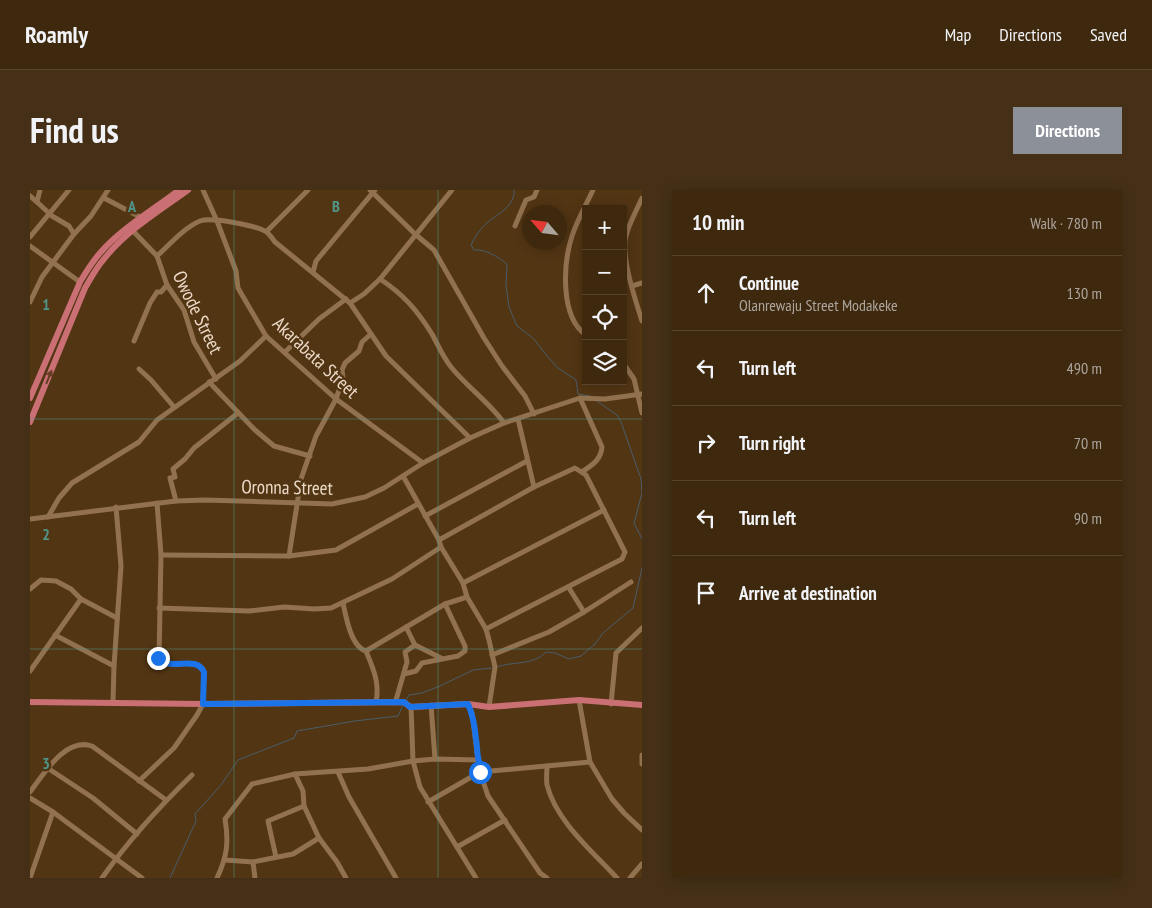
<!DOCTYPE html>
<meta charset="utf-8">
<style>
body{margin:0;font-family:"PT Sans Narrow",sans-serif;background:#453017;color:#f1f3f6}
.controls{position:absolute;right:15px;top:15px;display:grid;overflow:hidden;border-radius:0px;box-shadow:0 2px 12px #0003}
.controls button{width:45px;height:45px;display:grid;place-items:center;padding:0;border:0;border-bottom:1px solid #57442e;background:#3e280e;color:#f1f3f6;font:25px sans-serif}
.compass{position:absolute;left:492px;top:15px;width:45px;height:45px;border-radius:50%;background:#3e280e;box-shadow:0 2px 12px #0003;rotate:298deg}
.stop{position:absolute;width:15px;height:15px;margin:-11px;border:4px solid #1a73e8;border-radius:50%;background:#fff}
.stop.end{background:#1a73e8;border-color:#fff;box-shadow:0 1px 5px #0008}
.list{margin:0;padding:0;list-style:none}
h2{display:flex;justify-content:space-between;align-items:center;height:65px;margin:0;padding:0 20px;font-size:21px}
h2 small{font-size:16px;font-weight:400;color:#ada69e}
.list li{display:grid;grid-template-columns:32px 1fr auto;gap:15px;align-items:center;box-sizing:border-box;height:75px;padding:0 20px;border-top:1px solid #57442e}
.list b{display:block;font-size:19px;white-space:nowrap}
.list p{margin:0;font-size:16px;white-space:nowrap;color:#ada69e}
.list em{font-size:16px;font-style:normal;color:#ada69e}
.icon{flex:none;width:28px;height:28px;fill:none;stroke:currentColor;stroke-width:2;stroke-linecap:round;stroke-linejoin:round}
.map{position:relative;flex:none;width:612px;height:688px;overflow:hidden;border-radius:0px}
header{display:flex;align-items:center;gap:30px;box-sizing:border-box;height:70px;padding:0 25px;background:#3e280e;border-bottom:1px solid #57442e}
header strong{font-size:24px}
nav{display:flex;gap:28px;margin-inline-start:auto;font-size:18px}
.intro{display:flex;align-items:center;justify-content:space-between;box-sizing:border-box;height:120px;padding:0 30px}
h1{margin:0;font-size:35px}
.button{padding:12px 22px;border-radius:0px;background:#8c9099;color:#fff;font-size:18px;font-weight:700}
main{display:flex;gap:30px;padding:0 30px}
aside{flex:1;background:#3e280e;border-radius:0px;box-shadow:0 2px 12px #0003}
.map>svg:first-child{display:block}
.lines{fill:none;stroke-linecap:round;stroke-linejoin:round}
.stream{stroke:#495d6c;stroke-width:1}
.minor{stroke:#92714f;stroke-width:5}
.major{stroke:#ca7075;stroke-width:6}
.oneway{fill:#643e22}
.route{stroke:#1a73e8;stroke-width:6}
.grid{fill:none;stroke:#519489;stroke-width:1;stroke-opacity:0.55}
.labels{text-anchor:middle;stroke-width:5;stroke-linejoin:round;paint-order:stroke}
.street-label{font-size:19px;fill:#ebd9c7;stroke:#523513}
.grid-label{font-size:16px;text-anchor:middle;font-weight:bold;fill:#519489;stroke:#523513;stroke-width:5;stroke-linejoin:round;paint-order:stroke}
</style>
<header>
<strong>Roamly</strong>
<nav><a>Map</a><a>Directions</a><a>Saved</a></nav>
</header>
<div class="intro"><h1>Find us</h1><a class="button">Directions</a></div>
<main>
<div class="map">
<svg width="612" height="688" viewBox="0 0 612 688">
<rect width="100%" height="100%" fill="#523513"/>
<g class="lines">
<!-- stream -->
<g class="stream">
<path d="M484 0C486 16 467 24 457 33 450 39 445 46 441 55L444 60C456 59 468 67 477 74L476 95 479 117 487 136 503 148 518 167 528 178 546 190 548 204 560 206"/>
<polyline points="567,211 587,225 591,232 611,289 612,303 604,333 612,349"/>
<path d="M466 477C484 471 502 476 516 462L525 463 539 469 551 466 565 454 573 443 603 418 612 378"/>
<polyline points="377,509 379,505 392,503 410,496 443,480 462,478"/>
<polyline points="140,688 166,631 165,624 191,595 208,570 264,548 267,541 325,531 368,526 373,515"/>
</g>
<!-- minor -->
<g class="minor">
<polyline points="10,0 7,12 22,26 39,36 44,44"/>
<polyline points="173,0 187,31 206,81 208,98 236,146 306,209 393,273"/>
<polyline points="340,0 385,44 404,60 454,148 472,176 495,206 504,224"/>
<polyline points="0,6 7,12"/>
<polyline points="74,8 112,28"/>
<path d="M612 8C606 22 597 36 595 51 593 73 605 109 612 131"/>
<polyline points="485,36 496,10 504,7 507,0"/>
<polyline points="103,41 127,66 137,95 154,120 164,152 186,189"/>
<polyline points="237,41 278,0"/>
<polyline points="0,47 39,0"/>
<polyline points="0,56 50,92"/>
<path d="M127 66C139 55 155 37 170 31 181 27 223 35 235 41 239 43 242 48 245 52L320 113 356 166 440 248"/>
<polyline points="283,82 286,71 345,0"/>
<path d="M350 89C373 104 387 120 402 144 408 155 413 167 421 177 437 197 459 212 474 233"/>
<polyline points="602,96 612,93"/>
<polyline points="0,112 12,87 44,44 61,26 78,0"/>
<polyline points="320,113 334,104 350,89 422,0"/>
<path d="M556 145C530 127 533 74 542 46 547 31 556 15 563 0"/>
<polyline points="104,151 120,113 127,102 131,102 137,95"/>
<polyline points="255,162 289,129 316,109"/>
<polyline points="593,173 604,189 612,223"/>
<polyline points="109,179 121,190 144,217"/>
<polyline points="179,192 225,240 244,256 280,266"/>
<path d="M550 208 572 257C571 270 562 275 552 282"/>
<polyline points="488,229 504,297"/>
<polyline points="373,286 409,350 411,357 433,393 437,407 456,439 459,450 465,477 459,517"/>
<polyline points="146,311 140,288 145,287 143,279 155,269 164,258 208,223"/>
<polyline points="395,326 497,271"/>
<polyline points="18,327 29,308 42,293 109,252 127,230 210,171 236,146"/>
<polyline points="0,329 146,311 175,310 302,314 335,307 354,298 393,273 440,248 474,233 550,208 575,209 612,204"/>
<polyline points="409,350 504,297 545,278 556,285 595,362 592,369 456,439"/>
<polyline points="131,365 259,366 306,360 388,314"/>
<polyline points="259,366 271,289 286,246 306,209 313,188 312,180 315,173 329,161 332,152 341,144"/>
<polyline points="433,393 574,320"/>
<polyline points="0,399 11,390 26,391 41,399 51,409 87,428"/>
<path d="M313 413C316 427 321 457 336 461L415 414 437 407"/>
<polyline points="129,418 219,421 254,417 284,419 301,418 362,389 411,357"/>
<polyline points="554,422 601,392"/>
<polyline points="25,445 84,476"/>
<polyline points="385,455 411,468"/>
<path d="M336 461C343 478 350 493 346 512"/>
<polyline points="462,465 519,442 554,422 539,398"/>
<polyline points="0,481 51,409"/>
<polyline points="374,484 386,481 392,473 428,466 435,461 435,456 415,414"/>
<polyline points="549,510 560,572 582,609 594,623 612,640"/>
<polyline points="83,512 84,476 91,376 86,317"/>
<polyline points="367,512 366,510 377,472 375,462 385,455 376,437"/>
<polyline points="438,514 442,523 448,570 451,576 450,582 458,606 510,683 517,688"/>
<polyline points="581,514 586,463 612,438"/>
<polyline points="401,515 405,569"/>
<polyline points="381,516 383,571 390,597 446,688"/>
<polyline points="612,565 612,574"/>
<path d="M517 576C517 582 516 589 517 595 526 631 563 662 587 688"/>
<polyline points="19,579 63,608 107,644"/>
<polyline points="308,582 319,607 366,688"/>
<polyline points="265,584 273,601 274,616 289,648 307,672 316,688"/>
<path d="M109 591 144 558 167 525 173 514 174 482C168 467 148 477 135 473 135 473 129 468 129 468L131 365 127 313"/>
<path d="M0 602C14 584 35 547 62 556L136 610"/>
<polyline points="0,608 23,622 112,688"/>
<polyline points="398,612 450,582 560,572"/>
<polyline points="427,657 475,630"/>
<polyline points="246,667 238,631 274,616"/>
<polyline points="195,670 223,672"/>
<polyline points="0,688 23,622"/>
<path d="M72 688C98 651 129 617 162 585"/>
<path d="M187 688C197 667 199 652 195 629L222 594 265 584 338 579 383 571 405 569 448 570"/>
<polyline points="225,688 223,672 263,664 289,648"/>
<polyline points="600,688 612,674"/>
</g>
<!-- major -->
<g class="major">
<path d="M0 208 50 92C56 82 62 72 70 63 92 38 123 20 149 0"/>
<path d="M0 232 55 98C61 88 66 78 74 69 96 41 129 21 158 0"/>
<polyline points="0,512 173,514 374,512 380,517 438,514 459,517 549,510 612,515"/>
</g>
</g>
<!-- one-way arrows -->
<defs><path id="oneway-solid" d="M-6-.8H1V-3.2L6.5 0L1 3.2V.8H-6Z" transform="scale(1.25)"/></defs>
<use class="oneway" href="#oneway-solid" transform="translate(19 187) rotate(-68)"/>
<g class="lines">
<!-- route -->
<path class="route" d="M128 468C131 470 133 472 135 473 148 477 167 467 174 482L173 514 374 512 380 517 438 514C443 525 445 538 446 549 448 559 446 568 451 576L450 582"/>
</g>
<!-- grid -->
<path class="grid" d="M204 0V688M408 0V688M0 229H612M0 459H612"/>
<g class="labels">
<!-- street labels -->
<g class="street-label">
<text transform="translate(168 122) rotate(64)" y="7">Owode Street</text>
<text transform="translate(286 167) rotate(43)" y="7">Akarabata Street</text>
<text transform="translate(257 297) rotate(1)" y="7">Oronna Street</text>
</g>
</g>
<g class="grid-label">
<text x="102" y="22">A</text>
<text x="306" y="22">B</text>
<text x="16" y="120">1</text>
<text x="16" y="350">2</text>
<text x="16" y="579">3</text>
</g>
</svg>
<div class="controls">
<button>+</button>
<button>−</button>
<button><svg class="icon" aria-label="locate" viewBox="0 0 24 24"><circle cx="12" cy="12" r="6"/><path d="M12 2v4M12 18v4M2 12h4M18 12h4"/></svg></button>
<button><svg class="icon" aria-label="layers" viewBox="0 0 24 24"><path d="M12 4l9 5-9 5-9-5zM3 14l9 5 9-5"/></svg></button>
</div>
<svg class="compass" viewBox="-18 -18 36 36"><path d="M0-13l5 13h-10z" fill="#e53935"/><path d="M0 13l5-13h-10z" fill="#ada69e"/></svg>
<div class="stop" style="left:450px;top:582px"></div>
<div class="stop end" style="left:128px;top:468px"></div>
</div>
<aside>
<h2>10 min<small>Walk · 780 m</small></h2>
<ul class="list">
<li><svg class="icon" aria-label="ahead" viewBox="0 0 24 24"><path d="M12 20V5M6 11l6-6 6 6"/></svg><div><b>Continue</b><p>Olanrewaju Street Modakeke</p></div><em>130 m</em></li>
<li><svg class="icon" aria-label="left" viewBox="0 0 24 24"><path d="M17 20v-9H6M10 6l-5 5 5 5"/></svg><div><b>Turn left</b></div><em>490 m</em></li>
<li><svg class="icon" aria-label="right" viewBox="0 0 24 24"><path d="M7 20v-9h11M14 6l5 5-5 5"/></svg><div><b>Turn right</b></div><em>70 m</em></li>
<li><svg class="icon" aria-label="left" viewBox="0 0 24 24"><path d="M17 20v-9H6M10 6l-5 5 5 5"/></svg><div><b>Turn left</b></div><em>90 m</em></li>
<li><svg class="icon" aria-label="arrive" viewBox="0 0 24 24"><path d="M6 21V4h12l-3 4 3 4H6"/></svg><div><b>Arrive at destination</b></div></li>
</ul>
</aside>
</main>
